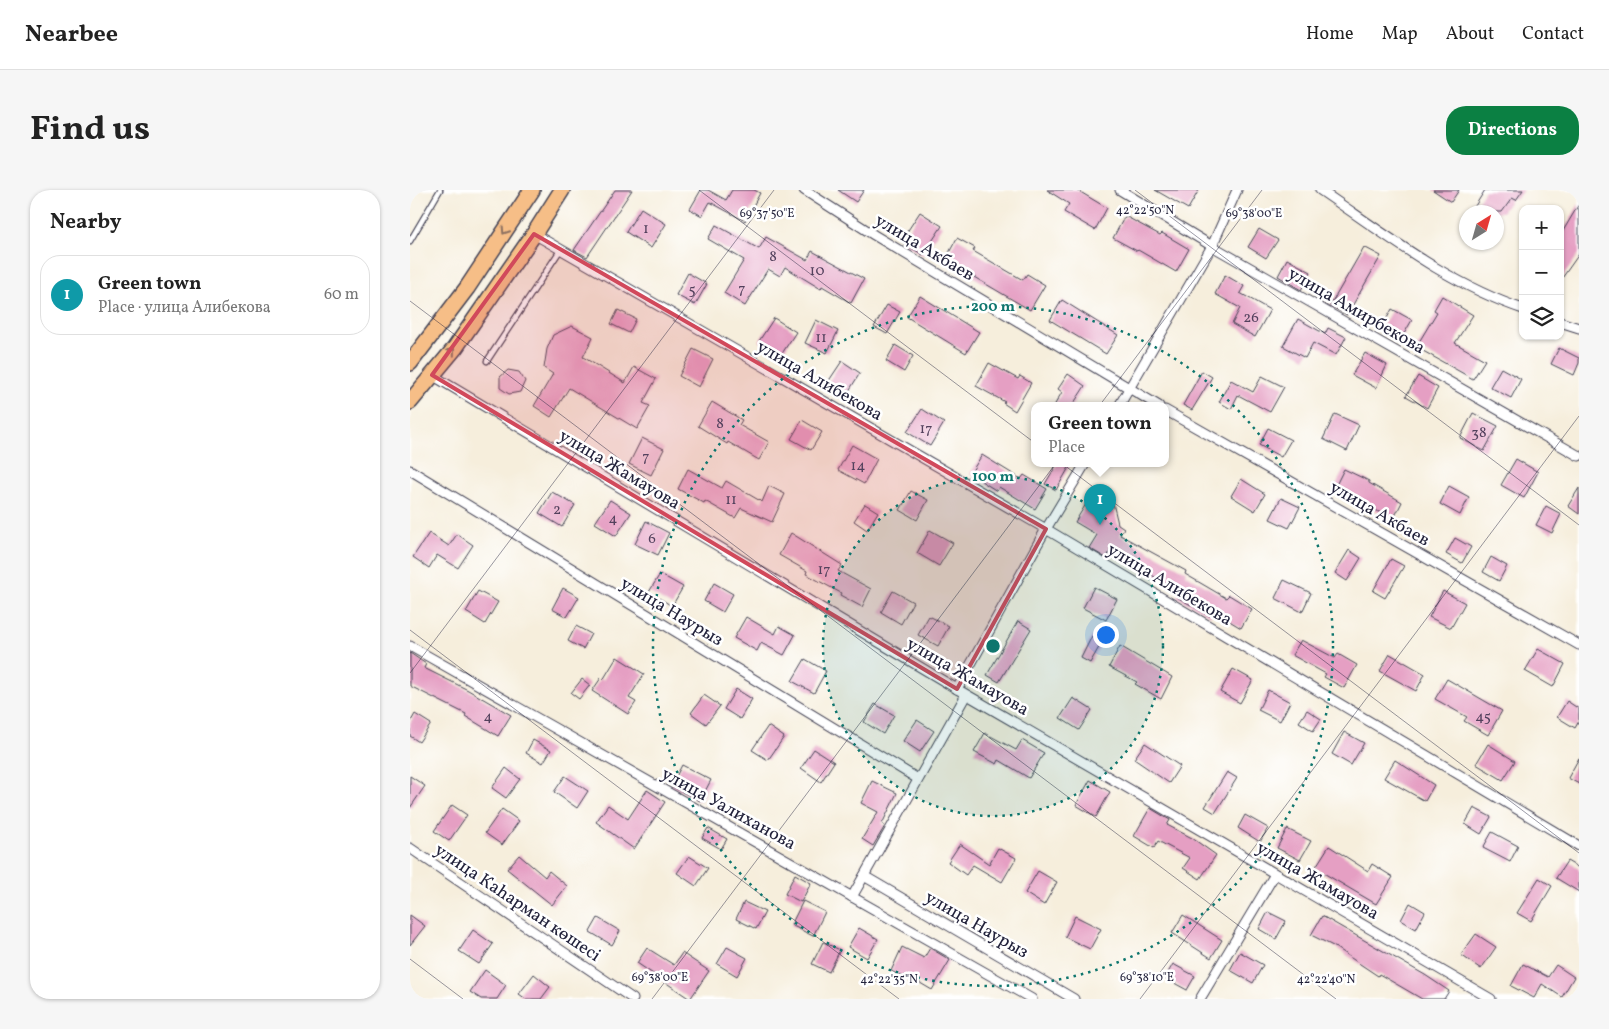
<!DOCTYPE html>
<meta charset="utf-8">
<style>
body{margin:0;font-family:Vollkorn,serif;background:#f6f6f6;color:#222}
.controls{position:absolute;right:15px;top:15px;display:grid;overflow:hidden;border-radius:10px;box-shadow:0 1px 4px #0004}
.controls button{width:45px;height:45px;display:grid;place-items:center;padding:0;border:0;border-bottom:1px solid #e0e0e0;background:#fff;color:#222;font:25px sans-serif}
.compass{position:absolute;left:1049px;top:15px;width:45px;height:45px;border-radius:50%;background:#fff;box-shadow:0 1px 4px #0004;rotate:37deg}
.you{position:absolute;left:695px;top:444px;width:18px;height:18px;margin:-12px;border:4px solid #fff;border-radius:50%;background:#1a73e8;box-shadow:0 0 0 8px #1a73e833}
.badge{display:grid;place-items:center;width:32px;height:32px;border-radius:50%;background:#0b8043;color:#fff;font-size:16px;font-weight:700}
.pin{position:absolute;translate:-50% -41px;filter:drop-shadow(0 1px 2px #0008)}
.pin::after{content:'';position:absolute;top:26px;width:18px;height:15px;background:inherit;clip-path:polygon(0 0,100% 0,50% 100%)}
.popup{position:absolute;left:621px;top:212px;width:138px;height:65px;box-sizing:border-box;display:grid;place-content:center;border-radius:10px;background:#fff;filter:drop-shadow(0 1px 4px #0005);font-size:16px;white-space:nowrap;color:#767676}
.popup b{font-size:19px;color:#222}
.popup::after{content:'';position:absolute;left:50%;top:100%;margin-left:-10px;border:10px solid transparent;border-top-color:#fff}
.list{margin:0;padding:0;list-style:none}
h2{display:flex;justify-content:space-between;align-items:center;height:65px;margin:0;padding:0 20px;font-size:21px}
h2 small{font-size:16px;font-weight:400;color:#767676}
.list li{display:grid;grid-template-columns:32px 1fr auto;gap:15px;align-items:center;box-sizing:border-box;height:80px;margin:0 10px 10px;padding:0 10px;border:1px solid #e0e0e0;border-radius:20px}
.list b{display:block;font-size:19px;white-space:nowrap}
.list p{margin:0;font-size:16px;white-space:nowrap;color:#767676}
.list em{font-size:16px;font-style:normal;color:#767676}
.icon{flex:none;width:28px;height:28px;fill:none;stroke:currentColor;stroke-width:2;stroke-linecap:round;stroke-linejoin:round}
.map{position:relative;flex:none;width:1169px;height:809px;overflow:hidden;border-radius:20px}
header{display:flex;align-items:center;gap:30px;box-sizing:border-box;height:70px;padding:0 25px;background:#fff;border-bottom:1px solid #e0e0e0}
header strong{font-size:24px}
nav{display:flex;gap:28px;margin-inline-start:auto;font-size:18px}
.intro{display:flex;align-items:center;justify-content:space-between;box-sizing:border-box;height:120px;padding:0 30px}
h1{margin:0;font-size:35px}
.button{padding:12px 22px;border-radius:20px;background:#0b8043;color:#fff;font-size:18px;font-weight:700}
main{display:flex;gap:30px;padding:0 30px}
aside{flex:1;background:#fff;border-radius:20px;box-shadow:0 1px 4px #0004}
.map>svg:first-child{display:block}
.building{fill:#e59fc3}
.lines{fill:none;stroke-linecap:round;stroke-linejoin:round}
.lane-casing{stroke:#424153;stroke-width:7}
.street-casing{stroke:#424153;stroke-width:11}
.primary-casing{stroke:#424153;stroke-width:18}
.lane{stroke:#fff;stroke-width:4.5}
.street{stroke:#fff;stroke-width:9}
.primary{stroke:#f6be87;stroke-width:15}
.oneway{stroke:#8c7061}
.marked{fill:#d1495b;fill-opacity:0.2;stroke:#d1495b;stroke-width:4;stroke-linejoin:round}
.ticks{fill:none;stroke:#22223b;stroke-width:1;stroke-opacity:0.45}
.ring{fill:none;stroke:#0f766e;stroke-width:2.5;stroke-dasharray:2.5 5}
.labels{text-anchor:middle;stroke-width:5;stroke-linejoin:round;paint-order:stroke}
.number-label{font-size:15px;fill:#53415d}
.street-label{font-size:18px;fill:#22223b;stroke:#fff}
.ticks-label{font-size:12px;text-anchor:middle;fill:#22223b;stroke:#fff;stroke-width:5;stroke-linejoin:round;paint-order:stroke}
.centre{fill:#0f766e;stroke:#fff;stroke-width:2.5}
.ring-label{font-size:15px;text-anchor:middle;font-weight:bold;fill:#0f766e;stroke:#fff;stroke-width:5;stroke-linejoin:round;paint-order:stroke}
</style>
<header>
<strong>Nearbee</strong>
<nav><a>Home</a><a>Map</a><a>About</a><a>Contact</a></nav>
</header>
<div class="intro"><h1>Find us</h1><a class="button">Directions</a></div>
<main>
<aside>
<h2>Nearby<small></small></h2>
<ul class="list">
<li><span class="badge" style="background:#0f9aa8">1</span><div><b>Green town</b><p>Place · улица Алибекова</p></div><em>60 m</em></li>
</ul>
</aside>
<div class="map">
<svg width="1169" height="809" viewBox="0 0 1169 809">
<rect width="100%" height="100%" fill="#fff"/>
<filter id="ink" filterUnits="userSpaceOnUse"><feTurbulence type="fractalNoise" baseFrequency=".02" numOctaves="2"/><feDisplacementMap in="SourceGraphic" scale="10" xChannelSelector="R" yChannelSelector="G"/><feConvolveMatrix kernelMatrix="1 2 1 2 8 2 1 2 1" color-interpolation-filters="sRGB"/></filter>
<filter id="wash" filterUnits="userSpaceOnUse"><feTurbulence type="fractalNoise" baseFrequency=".0096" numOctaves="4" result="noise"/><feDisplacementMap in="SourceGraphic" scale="20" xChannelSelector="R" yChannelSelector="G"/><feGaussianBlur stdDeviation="1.12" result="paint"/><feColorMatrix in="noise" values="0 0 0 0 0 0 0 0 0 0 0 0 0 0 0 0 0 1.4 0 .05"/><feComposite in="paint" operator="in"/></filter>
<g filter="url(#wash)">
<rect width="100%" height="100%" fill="#f6eedc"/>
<g id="blocks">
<!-- building -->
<g class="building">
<polygon points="205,0 222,0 177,67 164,60"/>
<polygon points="291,0 298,0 316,10 322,0 344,0 350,3 335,31 300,12 292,26 280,19"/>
<polygon points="428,0 454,0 446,12"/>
<polygon points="637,0 667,0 697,18 685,40 654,22 659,14"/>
<polygon points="745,0 789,0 778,19"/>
<polygon points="1023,0 1049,0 1041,12"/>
<polygon points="1075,0 1113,0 1106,10 1102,8 1092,22 1074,22 1065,16"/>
<polygon points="1169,14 1169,64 1150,91 1150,46"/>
<polygon points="231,18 256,34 241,58 216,42"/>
<polygon points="510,22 532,36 513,65 491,51"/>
<polygon points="715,26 750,45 752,43 779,59 766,82 728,60 727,61 703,48"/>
<polygon points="306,35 349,59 356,47 397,70 402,61 454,89 441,113 412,96 411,99 375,77 370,86 358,79 335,116 314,103 334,70 298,49"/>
<polygon points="849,39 868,50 856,68 838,57"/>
<polygon points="547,48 565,58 563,61 613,90 617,84 635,95 620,120 535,70"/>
<polygon points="954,57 971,66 937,125 920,116"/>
<polygon points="877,69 901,82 891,100 868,86"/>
<polygon points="278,83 297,94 285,115 266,105"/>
<polygon points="815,85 834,96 830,103 860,120 845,147 822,134 830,118 805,104"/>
<polygon points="510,106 569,142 556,163 497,127"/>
<polygon points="1032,106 1063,125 1045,153 1075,170 1063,189 1006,157 1027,122 1024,120"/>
<polygon points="652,110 708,145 696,164 640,130"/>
<polygon points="477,115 490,122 477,144 464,137"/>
<polygon points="982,119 1002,130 991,149 971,139"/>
<polygon points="208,120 226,129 219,143 201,134"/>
<polygon points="364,128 386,142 371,165 349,151"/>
<polygon points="888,129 915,144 918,138 936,147 926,165 903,153 895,168 873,156"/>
<polygon points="406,130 428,141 417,163 395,153"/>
<polygon points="162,136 183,147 173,167 215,193 224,177 246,189 233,213 240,216 227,239 159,198 141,227 124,216 143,184 134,178 137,159 143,145"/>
<polygon points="485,155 503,166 494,182 476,171"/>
<polygon points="1149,158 1169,168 1169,173 1164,185 1141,174"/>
<polygon points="283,159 303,169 289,197 269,186"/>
<polygon points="955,163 977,175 966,198 942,185"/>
<polygon points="432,171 450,183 437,204 418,192"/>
<polygon points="579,173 608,189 610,186 621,193 605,221 593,213 595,212 566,196"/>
<polygon points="1091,178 1111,189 1101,208 1080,197"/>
<polygon points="98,180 109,182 115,191 110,202 99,204 90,198 90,187"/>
<polygon points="792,181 802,187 782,220 773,215"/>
<polygon points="658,184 675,196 662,216 644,216 652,202 648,199"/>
<polygon points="852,186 874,197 860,222 828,205 821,219 809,212 821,190 843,202"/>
<polygon points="1008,186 1028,198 1017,218 996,206"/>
<polygon points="302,212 332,230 329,235 359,252 349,270 318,252 317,254 288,236"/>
<polygon points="512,219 534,233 520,256 497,242"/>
<polygon points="1063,223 1088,236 1074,261 1050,248"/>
<polygon points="925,224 949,235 937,261 913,249"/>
<polygon points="392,230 412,242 401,260 381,249"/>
<polygon points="858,238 881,250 871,267 849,255"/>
<polygon points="232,248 254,259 241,285 219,274"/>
<polygon points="442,255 467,269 454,294 428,280"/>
<polygon points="572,265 611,289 614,285 637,299 625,319 589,297 587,301 560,284"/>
<polygon points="1106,269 1128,282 1114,308 1091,295"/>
<polygon points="647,274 661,274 646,300 635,294"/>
<polygon points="278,279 312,298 316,291 352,312 359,296 375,304 362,332 331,318 325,328 295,311 294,313 268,299"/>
<polygon points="934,279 959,291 959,293 992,312 983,330 950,311 949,312 924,299"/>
<polygon points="831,289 855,304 845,321 821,306"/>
<polygon points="1039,296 1059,307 1050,325 1030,314"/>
<polygon points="1169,298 1169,324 1158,316"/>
<polygon points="501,301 518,310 507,330 490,320"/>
<polygon points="142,302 165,315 152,337 129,323"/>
<polygon points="687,304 703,313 708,334 714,338 710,345 776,381 775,384 816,408 819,405 842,419 831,438 803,421 800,426 767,407 770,401 700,362 696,368 679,358 687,345 665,332 676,314 680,316"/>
<polygon points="871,308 890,317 879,338 860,329"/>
<polygon points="200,310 221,323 206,346 185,333"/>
<polygon points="455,314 468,322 457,340 444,331"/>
<polygon points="1136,316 1151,324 1142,343 1126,335"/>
<polygon points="236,331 259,343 248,365 225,354"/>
<polygon points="520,340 543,353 529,376 507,363"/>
<polygon points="19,343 39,356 47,344 63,355 48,378 27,365 19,378 3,367"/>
<polygon points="381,343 432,375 428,381 461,399 452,417 430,405 431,403 396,384 397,381 369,365"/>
<polygon points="1045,348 1061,357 1052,373 1036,364"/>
<polygon points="939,360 951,368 937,391 925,383"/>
<polygon points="1081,367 1097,376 1089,391 1073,382"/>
<polygon points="981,369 994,376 975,408 963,401"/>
<polygon points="250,384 273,397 262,416 239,402"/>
<polygon points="874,390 901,403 892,422 865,408"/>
<polygon points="304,393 323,404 313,422 294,411"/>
<polygon points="684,397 707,409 696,430 673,418"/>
<polygon points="153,398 169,407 157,427 142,419"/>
<polygon points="68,401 88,412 75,434 56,422"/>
<polygon points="483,401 503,412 491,434 471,422"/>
<polygon points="1033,401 1055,413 1041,438 1019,427"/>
<polygon points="519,426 539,436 528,456 508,445"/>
<polygon points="336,427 365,444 369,436 385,445 374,465 351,453 347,461 324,448"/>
<polygon points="608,431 621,439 589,492 577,485"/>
<polygon points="166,436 181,444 173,459 158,451"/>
<polygon points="682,446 692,452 680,473 671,468"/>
<polygon points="891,450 925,468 928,464 947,475 934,498 914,487 916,484 882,465"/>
<polygon points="710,456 762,487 751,509 725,494 727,492 699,477"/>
<polygon points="1128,459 1155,474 1143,497 1115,481"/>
<polygon points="0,463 16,474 14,478 58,500 101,525 88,546 55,526 56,524 0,496"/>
<polygon points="980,464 1015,484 1006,501 970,481"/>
<polygon points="207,467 234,484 219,508 226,512 218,524 182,501 191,488 193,490"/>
<polygon points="395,469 416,481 404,503 382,491"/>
<polygon points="823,479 843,490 830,513 810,502"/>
<polygon points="172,489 180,495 169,509 161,503"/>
<polygon points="1037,489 1092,521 1078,545 1054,531 1057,527 1025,509"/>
<polygon points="326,499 342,509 330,529 314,519"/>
<polygon points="858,500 880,512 870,531 848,520"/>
<polygon points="294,505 310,516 296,534 281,523"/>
<polygon points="663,508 682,520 669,540 650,528"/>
<polygon points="1157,511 1169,519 1169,531 1165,538 1147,527"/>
<polygon points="465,514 484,525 473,544 454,532"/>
<polygon points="897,520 911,529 903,541 889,532"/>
<polygon points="5,524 21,534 9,552 0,546 0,533"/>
<polygon points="507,530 524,541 510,562 493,551"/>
<polygon points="358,536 374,547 358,570 342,560"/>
<polygon points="934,542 954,553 941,575 922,564"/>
<polygon points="575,543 606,560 612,550 634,563 619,588 589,570 587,574 564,562"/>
<polygon points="123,550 141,560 133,573 116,563"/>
<polygon points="735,553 770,576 759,593 724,569"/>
<polygon points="1078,554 1105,571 1093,590 1066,574"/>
<polygon points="404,559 424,572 411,592 391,578"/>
<polygon points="1169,568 1169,594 1158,588"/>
<polygon points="985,570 1024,595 1015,611 974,588"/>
<polygon points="272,575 301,590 290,611 261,596"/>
<polygon points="96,578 110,589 96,608 82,598"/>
<polygon points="817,582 827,588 805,623 795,617"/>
<polygon points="0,586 15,596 0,618"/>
<polygon points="155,586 178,601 167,618 144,602"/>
<polygon points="680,590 700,602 686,627 666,615"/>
<polygon points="462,591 487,603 472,634 475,636 463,656 452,649 468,622 451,613"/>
<polygon points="237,600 255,612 224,659 186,632 198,615 218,629"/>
<polygon points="42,615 57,625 39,651 24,641"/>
<polygon points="740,618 760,630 757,635 782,648 806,665 790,689 773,678 780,668 748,651 744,658 724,646"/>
<polygon points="1064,618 1081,627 1071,644 1055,634"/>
<polygon points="92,619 109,631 92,655 75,643"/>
<polygon points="835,625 858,638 850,652 828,638"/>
<polygon points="298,638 317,649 311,659 292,648"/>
<polygon points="877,639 901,651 890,670 867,658"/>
<polygon points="1082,642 1108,656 1100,672 1073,658"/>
<polygon points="550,654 579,674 588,658 606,668 592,692 563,675 556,685 538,672"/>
<polygon points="919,656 958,681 962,674 983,687 966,714 905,678"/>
<polygon points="109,665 135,687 139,681 157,696 142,715 97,679"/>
<polygon points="279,666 298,678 286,696 267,683"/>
<polygon points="1157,671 1169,678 1169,702 1146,688"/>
<polygon points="628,681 647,692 634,715 615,703"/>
<polygon points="385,684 401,693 391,712 375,704"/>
<polygon points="1129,688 1142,696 1121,731 1107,723"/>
<polygon points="393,711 415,722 403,746 381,735"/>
<polygon points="334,712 355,722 346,739 326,729"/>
<polygon points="1000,713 1015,722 1006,739 991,730"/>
<polygon points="858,722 876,731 866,749 849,739"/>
<polygon points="0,725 15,736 0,755"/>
<polygon points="773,725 812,750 801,768 762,743"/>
<polygon points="665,726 691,739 680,759 655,747"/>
<polygon points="912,726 1015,785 1039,801 1034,809 1012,809 969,784 968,786 923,756 901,745"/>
<polygon points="188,728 210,741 202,755 180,742"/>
<polygon points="449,738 468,749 457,768 438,757"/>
<polygon points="63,740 83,754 69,774 49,761"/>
<polygon points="1066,744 1086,757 1071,779 1051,765"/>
<polygon points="413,752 430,760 419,782 402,774"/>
<polygon points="317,757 337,768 327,786 307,774"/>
<polygon points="492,757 514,768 520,758 540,770 522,800 500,787 499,790 481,781"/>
<polygon points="237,758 264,775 272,763 299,781 280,809 227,773"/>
<polygon points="830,762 853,775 843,793 820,780"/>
<polygon points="763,774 785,786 777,800 755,788"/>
<polygon points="1113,774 1138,787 1146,775 1164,787 1152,807 1132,794 1124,808 1101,796"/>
<polygon points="75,780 96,795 87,809 71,809 60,802"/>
<polygon points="124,784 140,797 131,809 116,809 109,804"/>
</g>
</g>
</g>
<g filter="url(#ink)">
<use href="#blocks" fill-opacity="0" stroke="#424153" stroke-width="1"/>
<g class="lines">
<!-- lane casing -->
<g class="lane-casing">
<g id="lane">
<polyline points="0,51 30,0"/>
<polyline points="77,171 151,59"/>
</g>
</g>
<!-- street casing -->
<g class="street-casing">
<g id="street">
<polyline points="394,0 464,45 749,216"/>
<polyline points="710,0 802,56 1169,266"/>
<path d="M910 0C975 44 1038 94 1113 119"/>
<polyline points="124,44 636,339 1169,656"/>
<polyline points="1150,132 1169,138"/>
<polyline points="22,185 547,499 1081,809"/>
<polyline points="709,216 802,56 827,0"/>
<polyline points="755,220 1169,455"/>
<polyline points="0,280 508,589"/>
<polyline points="0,456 622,809"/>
<polyline points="547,499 636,339 675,274"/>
<polyline points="0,658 223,809"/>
<polyline points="454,686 664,809"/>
<polyline points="442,707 556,505"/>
<polyline points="790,809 865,684"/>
</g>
</g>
<!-- primary casing -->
<g class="primary-casing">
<g id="primary">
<polyline points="0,173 57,98 122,0"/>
<polyline points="0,212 45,158 124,44 152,0"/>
</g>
</g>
<!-- lane -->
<use href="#lane" class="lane"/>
<!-- street -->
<use href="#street" class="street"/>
<!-- primary -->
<use href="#primary" class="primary"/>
</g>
<!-- one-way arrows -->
<defs><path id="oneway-chevron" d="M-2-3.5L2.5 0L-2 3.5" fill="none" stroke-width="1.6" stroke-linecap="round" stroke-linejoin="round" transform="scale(1.25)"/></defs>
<g class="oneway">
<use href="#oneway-chevron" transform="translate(95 41) rotate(123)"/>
<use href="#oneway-chevron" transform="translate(42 161) rotate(-51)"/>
</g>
</g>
<!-- marked area -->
<path class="marked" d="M124 44 636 339 547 499 22 185Z"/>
<!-- ticks -->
<path class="ticks" d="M289 0 1169 663M725 0 1169 335M1161 0 1169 6M0 111 926 809M0 440 489 809M0 483 364 0M0 769 53 809M242 809 852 0M730 809 1169 226"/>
<!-- distance rings -->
<circle cx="583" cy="456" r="170" fill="#0f766e" fill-opacity=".12"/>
<g class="ring">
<circle cx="583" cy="456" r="170"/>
<circle cx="583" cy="456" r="340"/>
</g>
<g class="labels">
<!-- number labels -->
<g class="number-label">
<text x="236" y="43">1</text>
<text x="363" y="71">8</text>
<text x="407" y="85">10</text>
<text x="332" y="103">7</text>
<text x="282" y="104">5</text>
<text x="841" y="132">26</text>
<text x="411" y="152">11</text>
<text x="310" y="238">8</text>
<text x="516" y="243">17</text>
<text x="1069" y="247">38</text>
<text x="236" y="271">7</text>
<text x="448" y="280">14</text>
<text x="321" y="314">11</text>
<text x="147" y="324">2</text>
<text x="203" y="333">4</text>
<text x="242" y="353">6</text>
<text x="414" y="384">17</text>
<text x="78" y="531">4</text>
<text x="1073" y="531">45</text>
</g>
<!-- street labels -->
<g class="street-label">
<text transform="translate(515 57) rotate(31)" y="6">улица Акбаев</text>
<text transform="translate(947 120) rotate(30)" y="6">улица Амирбекова</text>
<text transform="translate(410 190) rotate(30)" y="6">улица Алибекова</text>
<text transform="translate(210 279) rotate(31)" y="6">улица Жамауова</text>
<text transform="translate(970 323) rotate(30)" y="6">улица Акбаев</text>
<text transform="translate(760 394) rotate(31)" y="6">улица Алибекова</text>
<text transform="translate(262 421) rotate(31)" y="6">улица Наурыз</text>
<text transform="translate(558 486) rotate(30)" y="6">улица Жамауова</text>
<text transform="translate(319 618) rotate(29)" y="6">улица Уалиханова</text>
<text transform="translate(908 690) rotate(30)" y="6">улица Жамауова</text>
<text transform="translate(108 712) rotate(34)" y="6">улица Каһарман көшесі</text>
<text transform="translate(567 734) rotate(30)" y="6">улица Наурыз</text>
</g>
</g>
<g class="ticks-label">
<text x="735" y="24">42°22'50"N</text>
<text x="357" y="27">69°37'50"E</text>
<text x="844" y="27">69°38'00"E</text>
<text x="250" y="791">69°38'00"E</text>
<text x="737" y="791">69°38'10"E</text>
<text x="479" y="793">42°22'35"N</text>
<text x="916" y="793">42°22'40"N</text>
</g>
<circle cx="583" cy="456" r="8" class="centre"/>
<g class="ring-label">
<text x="583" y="121">200 m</text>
<text x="583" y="291">100 m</text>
</g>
</svg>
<div class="controls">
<button>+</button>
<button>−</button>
<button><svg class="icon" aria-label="layers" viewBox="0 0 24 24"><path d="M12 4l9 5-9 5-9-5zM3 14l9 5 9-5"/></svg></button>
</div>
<svg class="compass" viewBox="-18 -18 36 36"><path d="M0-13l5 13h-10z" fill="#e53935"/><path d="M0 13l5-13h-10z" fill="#767676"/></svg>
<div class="you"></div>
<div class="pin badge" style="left:690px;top:335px;background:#0f9aa8">1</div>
<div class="popup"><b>Green town</b>Place</div>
</div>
</main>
